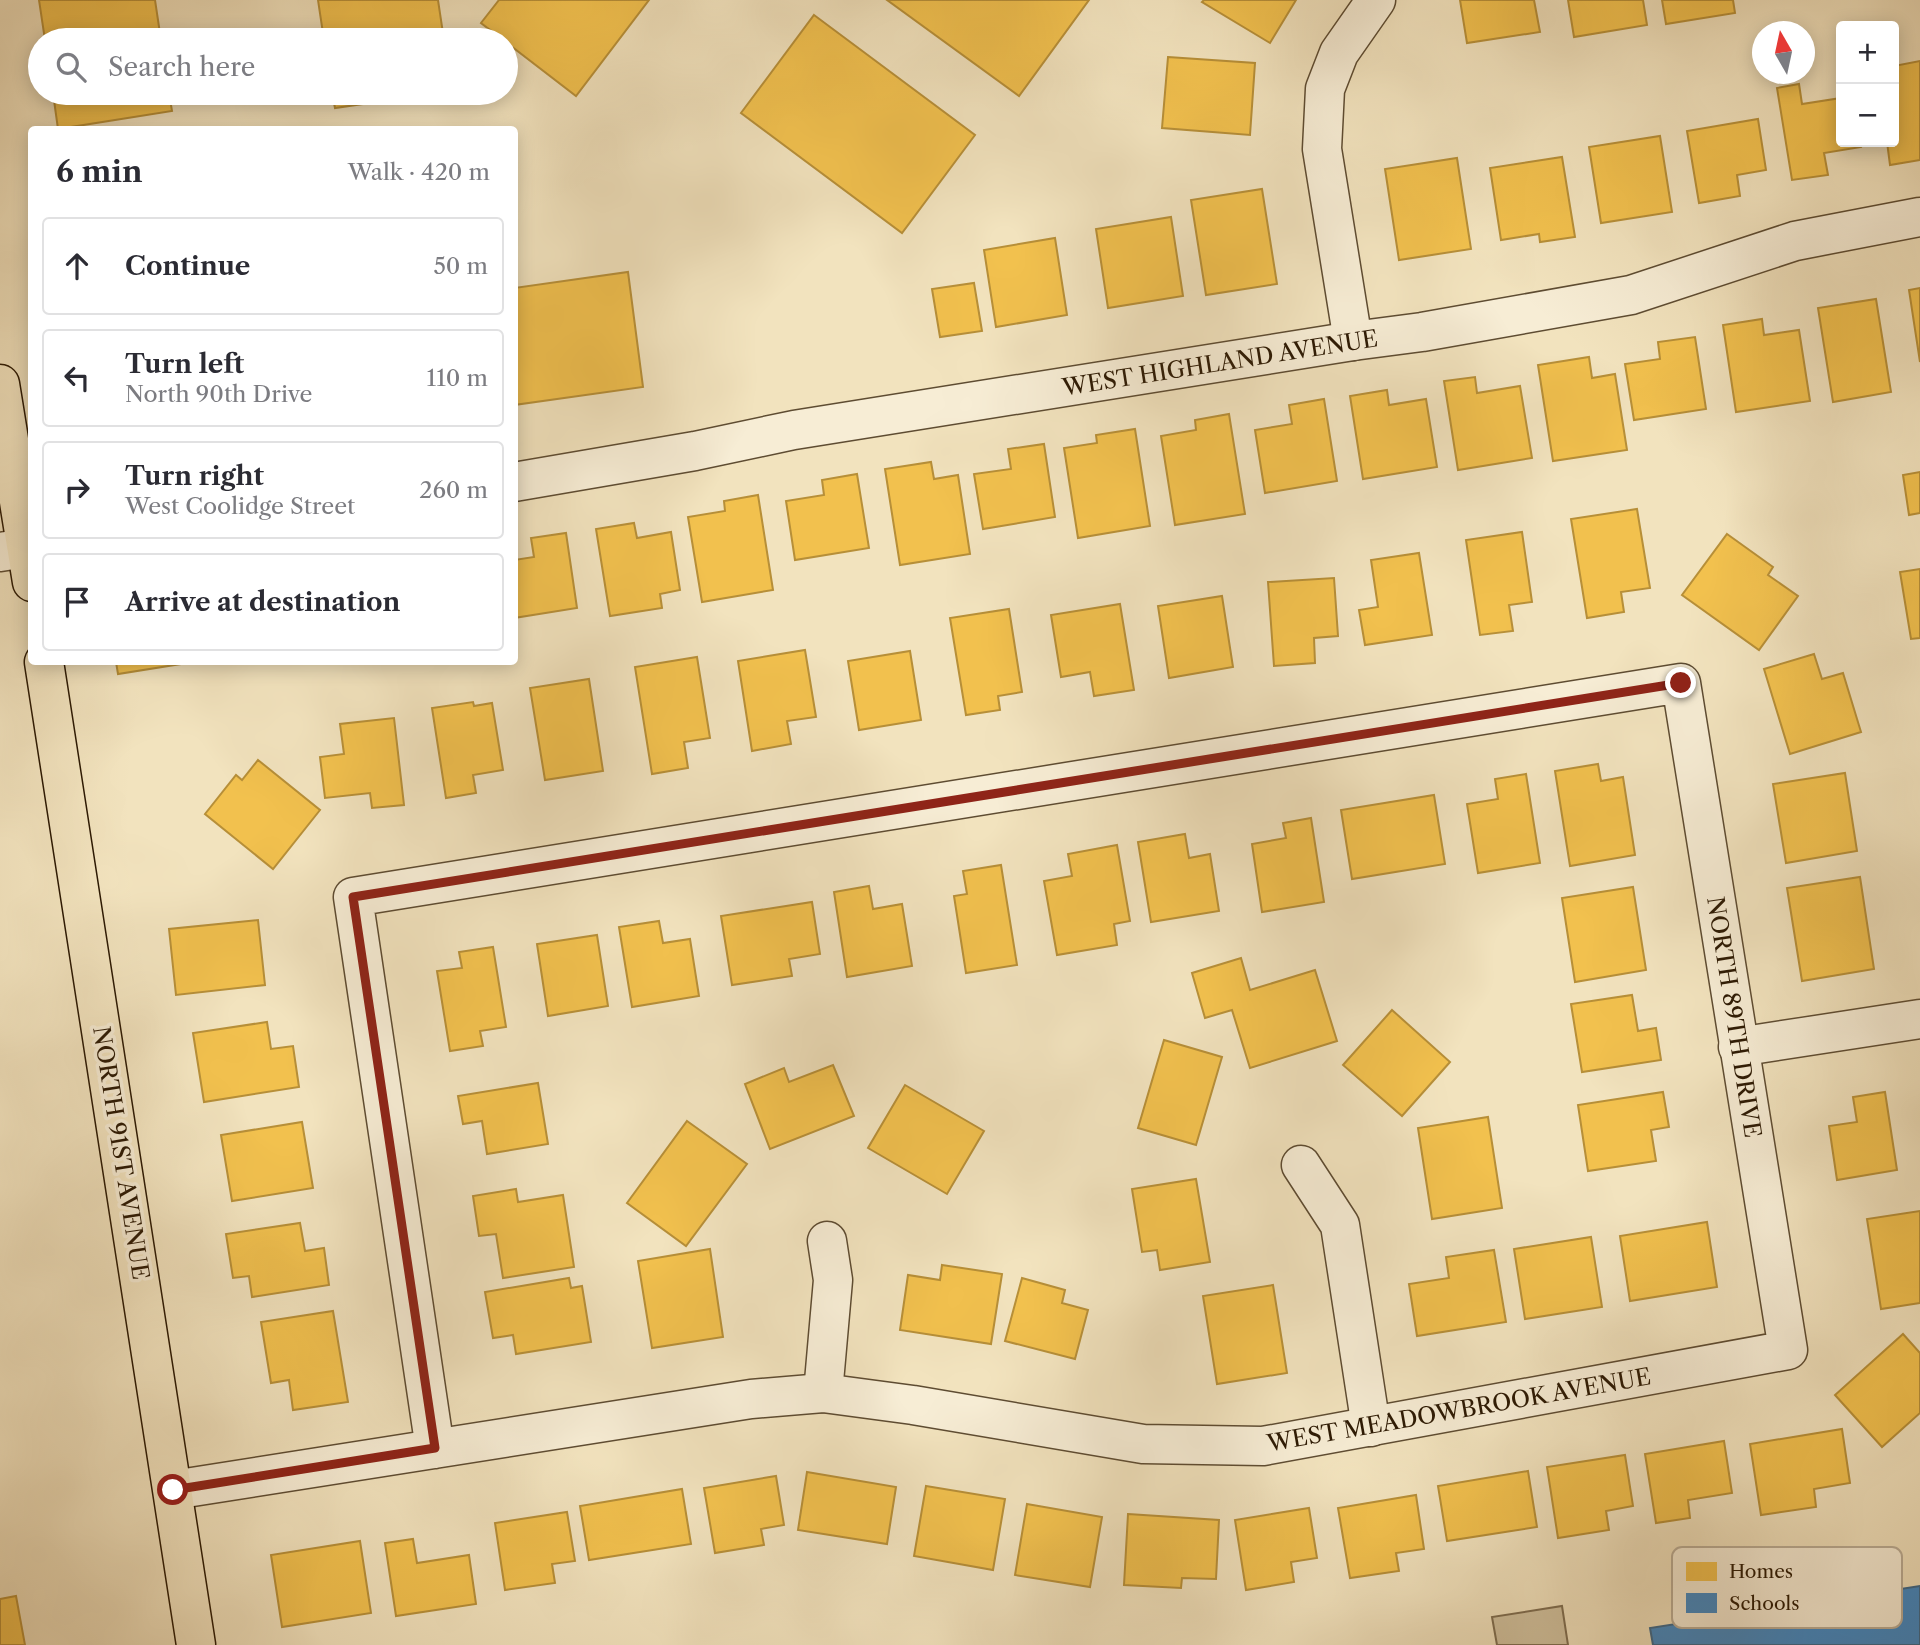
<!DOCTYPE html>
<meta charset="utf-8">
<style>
body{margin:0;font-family:"Libre Caslon Text",serif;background:#f7f7f7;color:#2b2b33}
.controls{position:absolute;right:21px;top:21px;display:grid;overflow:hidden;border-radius:7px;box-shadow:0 4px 18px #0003}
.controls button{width:63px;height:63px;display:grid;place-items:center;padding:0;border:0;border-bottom:2px solid #e1e1e2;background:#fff;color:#2b2b33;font:35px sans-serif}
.compass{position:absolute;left:1752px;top:21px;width:63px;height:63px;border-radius:50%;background:#fff;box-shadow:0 4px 18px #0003;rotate:351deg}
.stop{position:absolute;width:21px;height:21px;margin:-16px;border:5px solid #8f2418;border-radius:50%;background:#fff}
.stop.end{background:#8f2418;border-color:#fff;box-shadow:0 2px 7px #0008}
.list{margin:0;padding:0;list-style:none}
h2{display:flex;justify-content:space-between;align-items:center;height:91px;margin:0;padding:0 28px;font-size:30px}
h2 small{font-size:23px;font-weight:400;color:#7c7c81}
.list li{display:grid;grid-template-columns:46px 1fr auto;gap:21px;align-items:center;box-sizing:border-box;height:98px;margin:0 14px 14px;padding:0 14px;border:2px solid #e1e1e2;border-radius:7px}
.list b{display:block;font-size:26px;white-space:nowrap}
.list p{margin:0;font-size:23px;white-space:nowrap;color:#7c7c81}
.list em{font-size:23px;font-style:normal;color:#7c7c81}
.icon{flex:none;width:38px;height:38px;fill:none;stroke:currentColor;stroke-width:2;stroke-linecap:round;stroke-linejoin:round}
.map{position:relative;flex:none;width:1920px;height:1645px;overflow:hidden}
.search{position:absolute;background:#fff;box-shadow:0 4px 18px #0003;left:28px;top:28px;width:490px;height:77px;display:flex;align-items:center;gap:18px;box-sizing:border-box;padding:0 24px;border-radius:38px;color:#7c7c81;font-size:26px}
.panel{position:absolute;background:#fff;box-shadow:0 4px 18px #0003;left:28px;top:126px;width:490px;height:539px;border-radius:7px}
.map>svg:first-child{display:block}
.pitch{fill:#d0c19e;stroke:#7e6d50;stroke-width:2}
.homes{fill:#f2c14e;stroke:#b78f38;stroke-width:2}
.schools{fill:#3f88c5;stroke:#39678b;stroke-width:2}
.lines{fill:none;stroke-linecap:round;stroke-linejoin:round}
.minor-casing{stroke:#5e4c32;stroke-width:41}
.major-casing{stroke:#2c1903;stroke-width:41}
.minor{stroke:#f7edd5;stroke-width:38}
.major{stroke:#f2e3be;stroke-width:38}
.route{stroke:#8f2418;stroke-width:9}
.labels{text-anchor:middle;stroke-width:7;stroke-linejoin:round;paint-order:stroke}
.street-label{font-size:23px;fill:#2c1903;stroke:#f7edd5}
.key{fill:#f7edd5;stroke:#baad96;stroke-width:2}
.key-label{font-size:19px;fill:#2c1903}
</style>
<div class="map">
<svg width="1920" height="1645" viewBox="0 0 1920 1645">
<rect width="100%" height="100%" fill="#f2e3be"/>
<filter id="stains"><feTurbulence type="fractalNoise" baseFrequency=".00286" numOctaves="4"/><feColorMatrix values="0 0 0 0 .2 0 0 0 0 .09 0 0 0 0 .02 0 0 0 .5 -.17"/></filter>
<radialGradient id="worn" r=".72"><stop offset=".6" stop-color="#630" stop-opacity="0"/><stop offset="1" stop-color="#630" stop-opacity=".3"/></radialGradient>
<!-- pitch -->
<polygon class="pitch" points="1562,1606 1568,1645 1497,1645 1492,1617"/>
<!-- homes -->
<g class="homes">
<polygon points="39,0 155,0 161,40 45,40"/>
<polygon points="318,0 438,0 444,40 324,40"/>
<polygon points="499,0 649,0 576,96 481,23"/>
<polygon points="887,0 1089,0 1019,96"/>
<polygon points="1204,0 1296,0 1270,43 1202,2"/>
<polygon points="1460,0 1534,0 1540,32 1467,43"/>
<polygon points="1568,0 1643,0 1647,25 1574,37"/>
<polygon points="1662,0 1733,0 1735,13 1666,24"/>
<polygon points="814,15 975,135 902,233 741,113"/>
<polygon points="1168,57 1255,63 1250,135 1162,128"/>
<polygon points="1920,61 1920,160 1890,165 1887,142 1894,142 1894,66"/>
<polygon points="1799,84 1802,104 1841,98 1841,142 1860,142 1861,147 1824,153 1828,175 1792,180 1777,88"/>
<polygon points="53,93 169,93 172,111 58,129"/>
<polygon points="332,93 438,93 335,108"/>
<polygon points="1758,119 1766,170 1737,175 1740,196 1699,203 1687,131"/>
<polygon points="1660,136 1672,212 1601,223 1589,147"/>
<polygon points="1562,157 1575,237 1540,242 1539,234 1501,240 1490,168"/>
<polygon points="1457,158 1471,249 1399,260 1385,169"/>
<polygon points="1262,189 1277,284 1206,295 1191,200"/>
<polygon points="1171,217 1183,296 1108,308 1096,229"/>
<polygon points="1055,238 1067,315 996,327 984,250"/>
<polygon points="628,272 643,387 514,405 514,288"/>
<polygon points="974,283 982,331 940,337 932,289"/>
<polygon points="1920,288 1920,362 1909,290"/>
<polygon points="1876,299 1891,392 1833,402 1818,308"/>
<polygon points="1762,319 1764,335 1799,330 1810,401 1736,412 1723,325"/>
<polygon points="1695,337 1706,409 1634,420 1625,364 1660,359 1658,342"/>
<polygon points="1589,357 1592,378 1615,374 1627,450 1553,461 1538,365"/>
<polygon points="1475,377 1477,393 1520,386 1532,458 1458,470 1444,381"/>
<polygon points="1387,390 1389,405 1426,399 1437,467 1363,479 1350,396"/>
<polygon points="1324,399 1337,481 1265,493 1255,430 1292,424 1289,405"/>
<polygon points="1229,414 1245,514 1175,525 1161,436 1196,430 1195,420"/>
<polygon points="1135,429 1150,526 1078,538 1064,448 1097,443 1096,435"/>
<polygon points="1044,444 1055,517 983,529 974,474 1011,469 1008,449"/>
<polygon points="931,462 934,479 958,475 970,554 900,565 885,469"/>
<polygon points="1920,472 1920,513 1909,515 1903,475"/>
<polygon points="857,474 869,548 795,560 786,501 824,495 822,480"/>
<polygon points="758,495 773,590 702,602 688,517 725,511 724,501"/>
<polygon points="1637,509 1650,588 1621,592 1624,612 1587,618 1571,519"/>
<polygon points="634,523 637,538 671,532 680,590 660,594 662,608 610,616 596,529"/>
<polygon points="1522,532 1532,602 1509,605 1513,631 1480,635 1466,540"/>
<polygon points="566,533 577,608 514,618 514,560 534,557 531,538"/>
<polygon points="1727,534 1773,567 1768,575 1798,596 1759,650 1682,595"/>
<polygon points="1419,553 1432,635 1365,645 1359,610 1378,607 1371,560"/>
<polygon points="1920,569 1920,638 1911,639 1900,572"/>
<polygon points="1334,578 1338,636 1314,638 1315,663 1274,666 1268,582"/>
<polygon points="1222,596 1233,667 1169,678 1158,606"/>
<polygon points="1120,604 1134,690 1094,696 1090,672 1061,677 1051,615"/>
<polygon points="1009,609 1022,692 998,696 1000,710 966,715 950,618"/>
<polygon points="805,650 816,717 787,721 791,744 752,751 738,661"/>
<polygon points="910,651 921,720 859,730 848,661"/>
<polygon points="1814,654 1822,679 1843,673 1861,732 1790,754 1764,669"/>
<polygon points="697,657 710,738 684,742 688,768 652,774 635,667"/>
<polygon points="116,662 186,662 187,663 118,674"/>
<polygon points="589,679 603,771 545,780 530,688"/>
<polygon points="473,702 474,706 492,703 503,770 473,775 476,793 446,798 432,708"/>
<polygon points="394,718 404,805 372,808 370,793 325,798 320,757 344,754 340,724"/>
<polygon points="258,760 320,810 273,869 205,814 236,775 242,780"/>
<polygon points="1598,764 1601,781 1623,777 1635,855 1570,866 1555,771"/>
<polygon points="1845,773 1857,851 1786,863 1773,784"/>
<polygon points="1526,774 1540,863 1478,873 1467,804 1498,799 1495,779"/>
<polygon points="1434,795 1445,864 1352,879 1341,810"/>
<polygon points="1311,818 1324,902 1262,912 1252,844 1286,838 1283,823"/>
<polygon points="1185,834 1189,858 1210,854 1219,911 1151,922 1138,842"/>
<polygon points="1117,845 1130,921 1114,924 1117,945 1057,955 1044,881 1072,876 1068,854"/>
<polygon points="1001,865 1017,965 966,973 954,896 967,894 963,871"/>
<polygon points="1860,877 1874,969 1802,981 1787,888"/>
<polygon points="869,886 873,909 902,904 912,966 847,977 834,892"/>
<polygon points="1633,887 1646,970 1575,982 1562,898"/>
<polygon points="812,902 820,954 789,959 792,976 732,985 721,916"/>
<polygon points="258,920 265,985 176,995 169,929"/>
<polygon points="659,921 663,943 690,939 699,996 632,1007 619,927"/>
<polygon points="597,935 608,1006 548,1016 537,944"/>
<polygon points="493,947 506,1027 480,1031 483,1046 450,1051 437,971 462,968 459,952"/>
<polygon points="1241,958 1250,990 1315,970 1337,1041 1250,1068 1232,1010 1205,1018 1192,973"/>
<polygon points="1632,995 1638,1031 1656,1028 1661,1060 1582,1072 1571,1004"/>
<polygon points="1392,1010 1450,1062 1402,1116 1343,1065"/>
<polygon points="267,1022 271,1049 293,1046 299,1087 204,1102 193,1033"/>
<polygon points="1164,1040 1222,1057 1196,1145 1138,1128"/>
<polygon points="833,1065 854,1116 770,1149 745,1084 784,1068 789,1082"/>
<polygon points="538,1083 548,1144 487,1154 482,1121 463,1124 458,1096"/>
<polygon points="905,1085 984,1131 947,1194 868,1148"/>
<polygon points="1663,1092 1669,1127 1651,1130 1656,1161 1588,1171 1578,1105"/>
<polygon points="1885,1092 1897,1170 1837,1180 1829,1126 1857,1122 1853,1097"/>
<polygon points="1488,1117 1502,1208 1432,1219 1418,1128"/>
<polygon points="687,1121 747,1164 686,1246 627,1203"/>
<polygon points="302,1122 313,1188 232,1201 221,1135"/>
<polygon points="1196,1179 1210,1262 1160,1270 1157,1250 1142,1252 1132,1189"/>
<polygon points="516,1189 518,1202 563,1195 574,1267 503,1278 496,1234 479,1236 473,1196"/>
<polygon points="1920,1211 1920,1303 1881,1309 1867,1219"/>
<polygon points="1707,1222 1717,1287 1630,1301 1620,1236"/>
<polygon points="300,1223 305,1251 324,1248 329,1285 252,1297 249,1276 233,1278 226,1234"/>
<polygon points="1591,1237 1602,1307 1525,1319 1514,1249"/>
<polygon points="710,1249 723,1337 652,1348 638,1261"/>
<polygon points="1494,1250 1506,1322 1417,1336 1409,1284 1449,1278 1446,1257"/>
<polygon points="942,1265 1002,1274 991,1344 900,1330 908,1275 940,1280"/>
<polygon points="569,1278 571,1288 582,1286 591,1342 516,1354 513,1335 493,1338 485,1292"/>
<polygon points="1022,1278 1065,1290 1062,1303 1088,1310 1075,1359 1005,1341"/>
<polygon points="1273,1285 1287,1373 1217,1384 1203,1296"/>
<polygon points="333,1311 348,1402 293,1410 289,1380 271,1383 261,1322"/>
<polygon points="1903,1334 1920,1353 1920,1413 1882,1447 1835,1395"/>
<polygon points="1842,1429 1850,1483 1814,1489 1816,1507 1761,1515 1750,1444"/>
<polygon points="1724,1441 1732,1493 1688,1500 1690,1518 1656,1523 1645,1454"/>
<polygon points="1625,1455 1633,1506 1606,1511 1609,1530 1558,1538 1547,1467"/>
<polygon points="1528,1471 1537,1527 1447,1541 1438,1486"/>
<polygon points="807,1472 896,1487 887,1544 798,1530"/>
<polygon points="776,1476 784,1525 761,1529 764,1545 715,1553 704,1488"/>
<polygon points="926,1486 1005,1499 993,1570 914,1556"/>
<polygon points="682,1489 691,1544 589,1560 580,1506"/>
<polygon points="1416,1495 1424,1549 1396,1553 1399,1571 1350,1578 1338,1508"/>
<polygon points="1027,1504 1102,1517 1090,1587 1015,1575"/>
<polygon points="1309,1508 1317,1558 1291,1562 1294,1582 1246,1590 1235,1520"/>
<polygon points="567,1512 575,1561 552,1564 555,1583 505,1590 495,1523"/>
<polygon points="1128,1514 1219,1520 1216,1579 1182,1578 1181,1588 1124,1585"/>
<polygon points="413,1539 417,1563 469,1555 476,1604 396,1616 385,1543"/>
<polygon points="360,1541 371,1613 282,1627 271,1555"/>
<polygon points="16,1596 25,1645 0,1645 0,1599"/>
</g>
<!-- schools -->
<polygon class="schools" points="1920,1586 1920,1645 1653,1645 1650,1628"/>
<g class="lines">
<!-- minor casing -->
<g class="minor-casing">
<g id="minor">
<polyline points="1353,341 1322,149 1325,89 1339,53 1376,0"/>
<polyline points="514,482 695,451 794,430 1353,341 1422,332 1631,295 1795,241 1920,217"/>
<polyline points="0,552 32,547"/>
<polyline points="1738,1047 1920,1019"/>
<polyline points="1301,1165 1340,1225 1371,1427"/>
<polyline points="823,1393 833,1280 827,1241"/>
<polyline points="173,1490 751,1399 823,1393 913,1405 1143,1444 1263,1446 1788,1350 1681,683 353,897 435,1449"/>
</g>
</g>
<!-- major casing -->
<g class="major-casing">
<g id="major">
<polyline points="0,384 32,582"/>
<polyline points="44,662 196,1645"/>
</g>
</g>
<!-- minor -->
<use href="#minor" class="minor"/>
<!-- major -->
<use href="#major" class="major"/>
</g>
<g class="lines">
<!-- route -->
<polyline class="route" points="173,1490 435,1448 353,897 1681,683"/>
</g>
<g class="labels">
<!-- street labels -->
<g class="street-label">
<text transform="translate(1220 363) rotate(-9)" y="8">WEST HIGHLAND AVENUE</text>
<text transform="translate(1734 1017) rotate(81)" y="8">NORTH 89TH DRIVE</text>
<text transform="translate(121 1153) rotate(81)" y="8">NORTH 91ST AVENUE</text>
<text transform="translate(1459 1410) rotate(-10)" y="8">WEST MEADOWBROOK AVENUE</text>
</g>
</g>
<!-- legend -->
<rect x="1672" y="1547" width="230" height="81" rx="10" class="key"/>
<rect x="1686" y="1562" width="31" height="19" fill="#f2c14e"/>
<rect x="1686" y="1593" width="31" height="20" fill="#3f88c5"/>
<g class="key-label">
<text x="1729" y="1578">Homes</text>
<text x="1729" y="1610">Schools</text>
</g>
<rect width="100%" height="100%" filter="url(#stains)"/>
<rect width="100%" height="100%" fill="url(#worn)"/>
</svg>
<div class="controls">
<button>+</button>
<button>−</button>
</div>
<svg class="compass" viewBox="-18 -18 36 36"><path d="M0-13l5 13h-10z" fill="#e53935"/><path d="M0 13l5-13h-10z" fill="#7c7c81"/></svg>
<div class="stop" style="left:173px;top:1490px"></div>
<div class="stop end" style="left:1681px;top:683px"></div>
<div class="search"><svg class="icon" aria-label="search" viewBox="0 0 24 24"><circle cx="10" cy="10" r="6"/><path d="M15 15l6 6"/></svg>Search here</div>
<section class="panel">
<h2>6 min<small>Walk · 420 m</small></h2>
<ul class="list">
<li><svg class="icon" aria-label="ahead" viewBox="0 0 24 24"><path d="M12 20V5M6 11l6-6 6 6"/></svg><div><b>Continue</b></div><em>50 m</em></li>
<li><svg class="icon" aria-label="left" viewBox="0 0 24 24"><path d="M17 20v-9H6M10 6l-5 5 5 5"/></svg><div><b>Turn left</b><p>North 90th Drive</p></div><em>110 m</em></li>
<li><svg class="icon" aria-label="right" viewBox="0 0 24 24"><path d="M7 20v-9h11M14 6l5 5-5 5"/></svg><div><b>Turn right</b><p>West Coolidge Street</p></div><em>260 m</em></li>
<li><svg class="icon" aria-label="arrive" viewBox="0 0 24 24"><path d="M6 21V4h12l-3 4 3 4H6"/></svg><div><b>Arrive at destination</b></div></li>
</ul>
</section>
</div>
